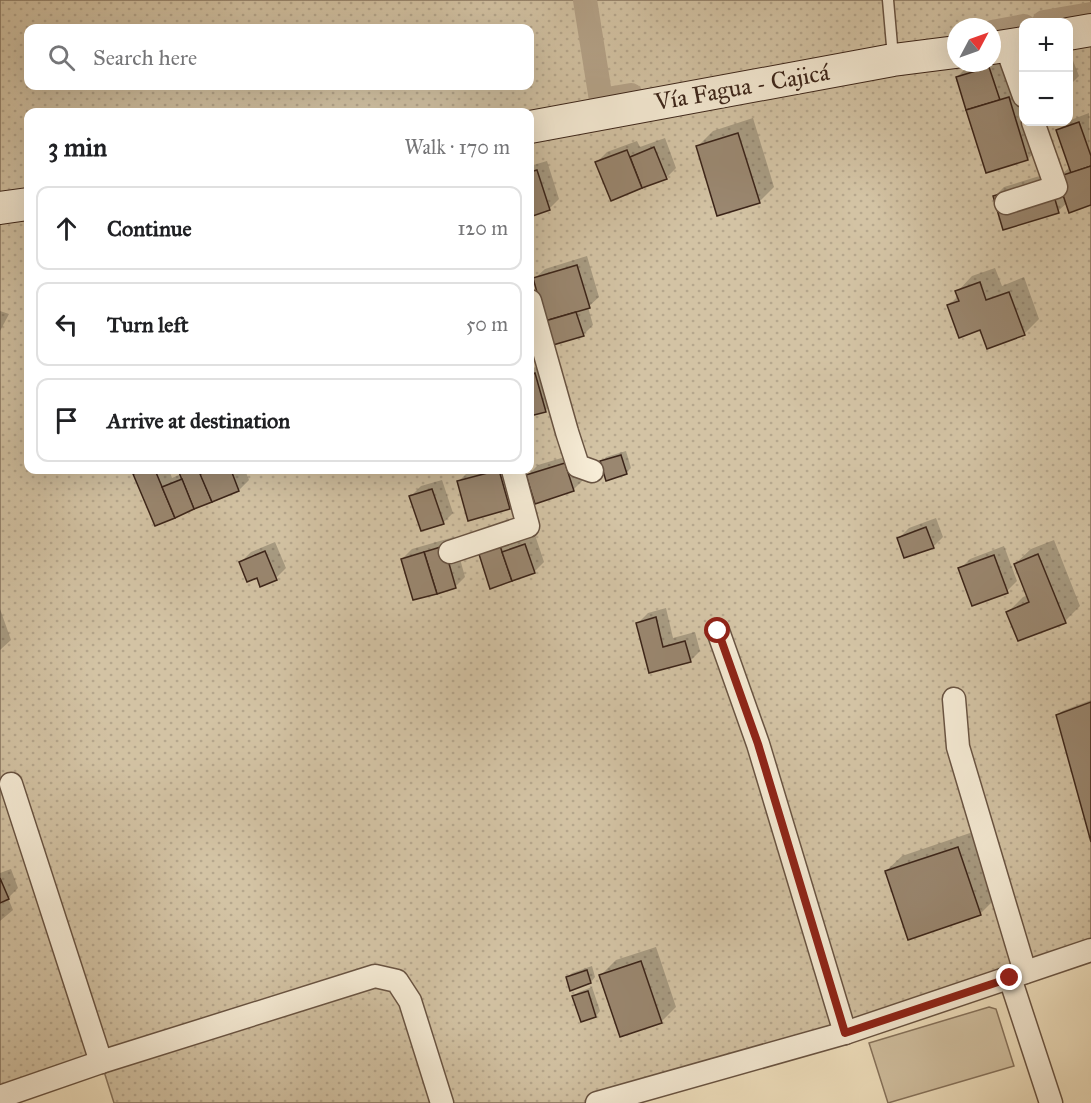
<!DOCTYPE html>
<meta charset="utf-8">
<style>
body{margin:0;font-family:"IM FELL Great Primer",serif;background:#f6f6f6;color:#202124}
.controls{position:absolute;right:18px;top:18px;display:grid;overflow:hidden;border-radius:12px;box-shadow:0 6px 24px #0002}
.controls button{width:54px;height:54px;display:grid;place-items:center;padding:0;border:0;border-bottom:2px solid #e0e0e0;background:#fff;color:#202124;font:30px sans-serif}
.compass{position:absolute;left:947px;top:18px;width:54px;height:54px;border-radius:50%;background:#fff;box-shadow:0 6px 24px #0002;rotate:49deg}
.stop{position:absolute;width:18px;height:18px;margin:-14px;border:4px solid #8f2418;border-radius:50%;background:#fff}
.stop.end{background:#8f2418;border-color:#fff;box-shadow:0 2px 6px #0008}
.list{margin:0;padding:0;list-style:none}
h2{display:flex;justify-content:space-between;align-items:center;height:78px;margin:0;padding:0 24px;font-size:26px}
h2 small{font-size:20px;font-weight:400;color:#757577}
.list li{display:grid;grid-template-columns:39px 1fr auto;gap:18px;align-items:center;box-sizing:border-box;height:84px;margin:0 12px 12px;padding:0 12px;border:2px solid #e0e0e0;border-radius:12px}
.list b{display:block;font-size:22px;white-space:nowrap}
.list em{font-size:20px;font-style:normal;color:#757577}
.icon{flex:none;width:33px;height:33px;fill:none;stroke:currentColor;stroke-width:2;stroke-linecap:round;stroke-linejoin:round}
.map{position:relative;flex:none;width:1091px;height:1103px;overflow:hidden}
.search{position:absolute;background:#fff;box-shadow:0 6px 24px #0002;left:24px;top:24px;width:510px;height:66px;display:flex;align-items:center;gap:15px;box-sizing:border-box;padding:0 21px;border-radius:12px;color:#757577;font-size:22px}
.panel{position:absolute;background:#fff;box-shadow:0 6px 24px #0002;left:24px;top:108px;width:510px;height:366px;border-radius:12px}
.map>svg:first-child{display:block}
.grass{fill:url(#grass-dots);stroke:#87745e;stroke-width:1.5;fill-rule:evenodd}
.green{fill:#d3c3a4;stroke:#87745e;stroke-width:1.5}
.shadow{fill:#0003}
.lines{fill:none;stroke-linecap:round;stroke-linejoin:round}
.canal{stroke:#b4a288;stroke-width:24}
.building{fill:#9a8770;stroke:#3b2419;stroke-width:1.5}
.lane-casing{stroke:#695443;stroke-width:13}
.street-casing{stroke:#695443;stroke-width:25}
.secondary-casing{stroke:#3b2419;stroke-width:34}
.lane{stroke:#f7edd7;stroke-width:10}
.street{stroke:#f7edd7;stroke-width:22}
.secondary{stroke:#f7edd7;stroke-width:32}
.route{stroke:#8f2418;stroke-width:8}
.labels{text-anchor:middle;stroke-width:6;stroke-linejoin:round;paint-order:stroke}
.street-label{font-size:24px;fill:#3b2419;stroke:#f7edd7}
</style>
<div class="map">
<svg width="1091" height="1103" viewBox="0 0 1091 1103">
<defs>
<pattern id="grass-dots" width="8" height="8" patternUnits="userSpaceOnUse" patternTransform="scale(1.5)"><rect width="8" height="8" fill="#d3c3a4"/><path d="M2 2h.1M6 6h.1" fill="none" stroke="#b6a78d" stroke-width="1.8" stroke-linecap="round"/></pattern>
</defs>
<rect width="100%" height="100%" fill="#f2e3c1"/>
<filter id="stains"><feTurbulence type="fractalNoise" baseFrequency=".00333" numOctaves="4"/><feColorMatrix values="0 0 0 0 .2 0 0 0 0 .09 0 0 0 0 .02 0 0 0 .5 -.17"/></filter>
<radialGradient id="worn" r=".72"><stop offset=".6" stop-color="#630" stop-opacity="0"/><stop offset="1" stop-color="#630" stop-opacity=".3"/></radialGradient>
<!-- grass -->
<path class="grass" d="M0 0H1091V950L597 1103H114L101 1062 0 1097ZM1024 22H1068V122H1024ZM956 27H992V63H956ZM28 28H530V86H28ZM28 112H530V470H28Z"/>
<!-- green -->
<polygon class="green" points="989,1007 996,1009 1014,1066 888,1103 869,1043"/>
<!-- shadow -->
<g class="shadow">
<polygon points="1068,48 1079,76 1068,87"/>
<polygon points="999,58 1009,87 1024,83 1024,122 1043,143 1028,159 957,77 967,67 982,63 992,63"/>
<polygon points="1089,113 1091,204 1067,203 1058,211 994,197 1004,187 1059,170 1060,176 1070,167 1058,131 1068,121"/>
<polygon points="753,118 774,187 759,202 698,146 713,131"/>
<polygon points="665,138 676,168 666,178 611,199 597,162 607,152 637,141 640,147"/>
<polygon points="547,161 559,199 549,209 530,215 530,166"/>
<polygon points="587,256 599,297 588,307 593,325 583,335 534,279 545,269"/>
<polygon points="995,268 1002,286 1024,277 1039,319 1024,334 981,328 949,305 958,296 957,292 972,276"/>
<polygon points="0,311 9,314 0,331"/>
<polygon points="545,364 556,400 546,410 530,415 530,369"/>
<polygon points="626,451 631,468 626,473 602,462 606,457"/>
<polygon points="575,454 583,480 573,490 528,475 538,465"/>
<polygon points="140,470 169,470 172,478 181,474 180,470 245,470 249,480 239,490 156,524 135,474"/>
<polygon points="476,470 511,470 520,497 510,507 458,482 468,472"/>
<polygon points="442,480 453,513 443,523 411,496 421,486"/>
<polygon points="936,518 943,537 933,547 899,538 909,528"/>
<polygon points="535,535 544,562 534,572 479,551"/>
<polygon points="454,537 465,577 455,587 402,559 412,549"/>
<polygon points="1054,540 1080,606 1065,621 1008,612 1023,597 1028,595 1015,564 1031,549"/>
<polygon points="275,542 286,568 276,578 258,576 241,562 251,552"/>
<polygon points="1004,546 1017,581 1007,591 960,569 970,559"/>
<polygon points="666,608 673,638 695,632 700,651 690,661 650,671 638,623 648,613"/>
<polygon points="0,609 11,640 0,650"/>
<polygon points="1091,700 1091,836 1058,715 1062,711"/>
<polygon points="973,832 996,898 980,914 886,871 902,856"/>
<polygon points="11,869 18,888 8,898 13,910 0,921 0,873"/>
<polygon points="656,947 676,1007 661,1022 601,975 616,960"/>
<polygon points="592,966 595,977 591,982 567,978 572,973"/>
<polygon points="592,987 600,1011 596,1016 574,996 579,992"/>
</g>
<g class="lines">
<!-- canal -->
<g class="canal">
<polyline points="585,0 601,100 631,95"/>
<polyline points="1044,22 1091,14"/>
<polyline points="992,32 1024,26"/>
</g>
</g>
<!-- building -->
<g class="building">
<polygon points="989,67 1000,100 966,110 956,77"/>
<polygon points="1009,97 1028,160 986,173 966,110"/>
<polygon points="1079,122 1091,156 1091,166 1071,173 1056,130"/>
<polygon points="738,133 760,203 717,216 696,146"/>
<polygon points="654,147 667,179 642,188 630,157"/>
<polygon points="627,150 642,188 611,201 595,162"/>
<polygon points="1091,166 1091,205 1069,213 1057,177"/>
<polygon points="537,170 550,210 530,217 530,172"/>
<polygon points="1049,179 1059,213 1003,230 993,196"/>
<polygon points="577,265 590,308 545,321 533,278"/>
<polygon points="980,282 986,300 1009,292 1025,335 987,349 980,330 959,338 947,305 959,301 955,291"/>
<polygon points="576,312 584,336 553,345 545,321"/>
<polygon points="535,373 546,412 530,416 530,375"/>
<polygon points="621,455 627,474 606,481 600,461"/>
<polygon points="565,463 574,491 535,504 526,475"/>
<polygon points="144,470 155,470 175,518 155,526 133,474"/>
<polygon points="178,470 199,470 212,502 194,509"/>
<polygon points="212,470 231,470 239,491 212,502 200,474"/>
<polygon points="499,470 510,509 468,521 457,481"/>
<polygon points="182,479 194,509 175,518 162,487"/>
<polygon points="432,489 444,524 421,531 409,496"/>
<polygon points="926,527 934,548 904,558 897,538"/>
<polygon points="499,543 512,581 490,589 478,551"/>
<polygon points="525,544 535,573 512,581 502,552"/>
<polygon points="444,546 456,588 437,594 424,552"/>
<polygon points="265,551 277,580 260,587 257,578 247,582 239,562"/>
<polygon points="424,552 437,594 413,600 401,559"/>
<polygon points="1038,554 1066,623 1018,641 1006,612 1029,602 1014,564"/>
<polygon points="994,555 1008,593 972,606 958,568"/>
<polygon points="656,617 663,647 685,641 691,662 649,673 636,623"/>
<polygon points="1091,702 1091,842 1056,715"/>
<polygon points="958,847 981,915 908,940 885,871"/>
<polygon points="0,878 9,899 0,903"/>
<polygon points="641,961 662,1023 620,1037 599,975"/>
<polygon points="587,970 591,983 570,991 566,977"/>
<polygon points="588,991 596,1017 581,1022 572,996"/>
</g>
<g class="lines">
<!-- lane casing -->
<g class="lane-casing">
<polyline id="lane" points="888,0 893,57"/>
</g>
<!-- street casing -->
<g class="street-casing">
<g id="street">
<polyline points="1006,46 1024,96"/>
<polyline points="1006,203 1056,187 1033,122"/>
<polyline points="530,301 567,432 578,466 592,471"/>
<polyline points="450,552 528,526 513,470"/>
<polyline points="718,631 758,744 845,1033"/>
<polyline points="954,699 958,747 1025,972"/>
<polyline points="11,784 101,1062"/>
<polyline points="1010,978 1051,1103"/>
<polyline points="0,1097 101,1062 375,976 397,981 410,1001 442,1103"/>
<polyline points="597,1103 845,1033 1091,950"/>
</g>
</g>
<!-- secondary casing -->
<g class="secondary-casing">
<g id="secondary">
<polyline points="1068,34 1091,30"/>
<polyline points="992,48 1024,43"/>
<polyline points="530,127 893,60 956,52"/>
<polyline points="0,208 28,204"/>
</g>
</g>
<!-- lane -->
<use href="#lane" class="lane"/>
<!-- street -->
<use href="#street" class="street"/>
<!-- secondary -->
<use href="#secondary" class="secondary"/>
</g>
<g class="lines">
<!-- route -->
<polyline class="route" points="718,631 758,744 845,1033 1010,978"/>
</g>
<g class="labels">
<!-- street labels -->
<g class="street-label">
<text transform="translate(742 87) rotate(-10)" y="8">Vía Fagua - Cajicá</text>
</g>
</g>
<rect width="100%" height="100%" filter="url(#stains)"/>
<rect width="100%" height="100%" fill="url(#worn)"/>
</svg>
<div class="controls">
<button>+</button>
<button>−</button>
</div>
<svg class="compass" viewBox="-18 -18 36 36"><path d="M0-13l5 13h-10z" fill="#e53935"/><path d="M0 13l5-13h-10z" fill="#757577"/></svg>
<div class="stop" style="left:718px;top:631px"></div>
<div class="stop end" style="left:1010px;top:978px"></div>
<div class="search"><svg class="icon" aria-label="search" viewBox="0 0 24 24"><circle cx="10" cy="10" r="6"/><path d="M15 15l6 6"/></svg>Search here</div>
<section class="panel">
<h2>3 min<small>Walk · 170 m</small></h2>
<ul class="list">
<li><svg class="icon" aria-label="ahead" viewBox="0 0 24 24"><path d="M12 20V5M6 11l6-6 6 6"/></svg><div><b>Continue</b></div><em>120 m</em></li>
<li><svg class="icon" aria-label="left" viewBox="0 0 24 24"><path d="M17 20v-9H6M10 6l-5 5 5 5"/></svg><div><b>Turn left</b></div><em>50 m</em></li>
<li><svg class="icon" aria-label="arrive" viewBox="0 0 24 24"><path d="M6 21V4h12l-3 4 3 4H6"/></svg><div><b>Arrive at destination</b></div></li>
</ul>
</section>
</div>
